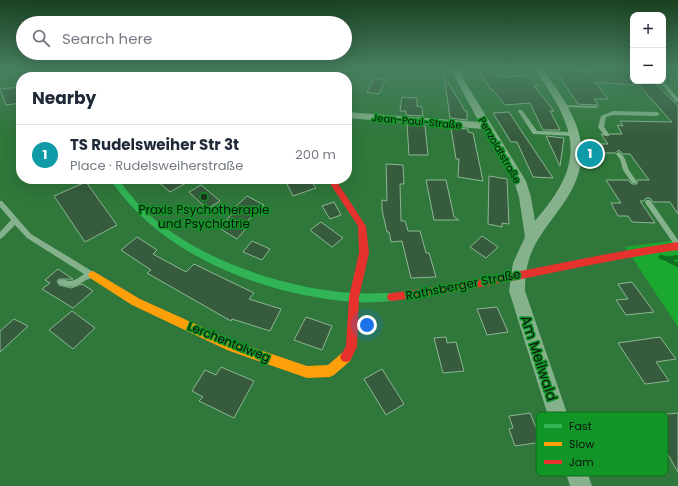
<!DOCTYPE html>
<meta charset="utf-8">
<style>
body{margin:0;font-family:Poppins,sans-serif;background:#f2f2f3;color:#1f2937}
.controls{position:absolute;right:12px;top:12px;display:grid;overflow:hidden;border-radius:8px;box-shadow:0 4px 16px #0002}
.controls button{width:36px;height:36px;display:grid;place-items:center;padding:0;border:0;border-bottom:1px solid #e0e1e3;background:#fff;color:#1f2937;font:20px sans-serif}
.you{position:absolute;left:367px;top:325px;width:14px;height:14px;margin:-10px;border:3px solid #fff;border-radius:50%;background:#1a73e8;box-shadow:0 0 0 6px #1a73e833}
.badge{display:grid;place-items:center;width:26px;height:26px;border-radius:50%;background:#1c3520;color:#fff;font-size:13px;font-weight:700}
.pin{position:absolute;translate:-50% -50%;border:2px solid #fff;box-shadow:0 1px 4px #0006}
.list{margin:0;padding:0;list-style:none}
h2{display:flex;justify-content:space-between;align-items:center;height:52px;margin:0;padding:0 16px;font-size:17px}
h2 small{font-size:13px;font-weight:400;color:#747a83}
.list li{display:grid;grid-template-columns:26px 1fr auto;gap:12px;align-items:center;box-sizing:border-box;height:60px;padding:0 16px;border-top:1px solid #e0e1e3}
.list b{display:block;font-size:15px;white-space:nowrap}
.list p{margin:0;font-size:13px;white-space:nowrap;color:#747a83}
.list em{font-size:13px;font-style:normal;color:#747a83}
.icon{flex:none;width:22px;height:22px;fill:none;stroke:currentColor;stroke-width:2;stroke-linecap:round;stroke-linejoin:round}
.map{position:relative;flex:none;width:678px;height:486px;overflow:hidden}
.search{position:absolute;background:#fff;box-shadow:0 4px 16px #0002;left:16px;top:16px;width:336px;height:44px;display:flex;align-items:center;gap:10px;box-sizing:border-box;padding:0 14px;border-radius:22px;color:#747a83;font-size:15px}
.panel{position:absolute;background:#fff;box-shadow:0 4px 16px #0002;left:16px;top:72px;width:336px;height:112px;border-radius:16px}
.map>svg:first-child{display:block}
.green{fill:#1ba831}
.lines{fill:none;stroke-linecap:round;stroke-linejoin:round}
.stream{stroke:#0d721f;stroke-width:4.5}
.building{fill:#365c3d;stroke:#8db794}
.lane{fill:#85b28c;fill-rule:evenodd}
.street{fill:#85b28c;fill-rule:evenodd}
.fast{fill:#30b455;fill-rule:evenodd}
.slow{fill:#ff9f0a;fill-rule:evenodd}
.jam{fill:#e5322d;fill-rule:evenodd}
.poi-dot{fill:#1c3520;stroke:#119527;stroke-width:1.5}
.labels{text-anchor:middle;stroke-width:3;stroke-linejoin:round;paint-order:stroke}
.far-street-label{font-size:10px;fill:#111;stroke:#119527}
.poi-label{font-size:12px;fill:#111;stroke:#119527}
.street-label{font-size:12px;fill:#111;stroke:#119527}
.near-street-label{font-size:14px;fill:#111;stroke:#119527}
.key{fill:#119527;stroke:#116d20;stroke-width:1}
.key-label{font-size:11px;fill:#111}
</style>
<div class="map">
<svg width="678" height="486" viewBox="0 0 678 486">
<rect width="100%" height="100%" fill="#2f773b"/>
<!-- green -->
<polygon class="green" points="678,240 678,327 625,247"/>
<g class="lines">
<!-- stream -->
<g class="stream">
<polyline points="661,257 667,259 678,257"/>
<polyline points="668,260 678,265"/>
</g>
</g>
<!-- building -->
<g class="building">
<polygon points="478,68 492,68 498,77 530,76 538,86 534,86 554,111 550,111 560,130 543,130 530,103 505,105 492,89 490,89"/>
<polygon points="554,68 572,68 575,71 590,72 590,68 633,68 633,85 595,82 608,99 594,99 598,105 578,104"/>
<polygon points="444,75 465,111 467,111 467,120 450,118"/>
<polygon points="374,78 385,80 379,94 367,92"/>
<polygon points="635,81 653,81 678,106 678,214 670,202 653,202 650,198 646,198 644,201 640,201 655,223 632,222 628,216 618,216 611,203 621,203 606,180 628,180 632,184 637,184 637,180 649,180 630,154 623,154 619,150 615,153 584,153 584,144 608,144 601,134 608,136 610,134 622,134 617,125 623,126 620,121 672,122"/>
<polygon points="21,87 21,103 6,105 0,89"/>
<polygon points="402,97 417,98 417,106 422,107 423,116 406,115 406,111 400,111"/>
<polygon points="509,112 522,132 553,178 533,177 517,142 511,142 493,113"/>
<polygon points="407,124 425,126 428,155 409,155"/>
<polygon points="451,128 468,129 468,132 473,133 483,181 458,177 459,159 456,159"/>
<polygon points="546,136 564,138 560,166"/>
<polygon points="386,164 403,165 404,184 400,184 401,221 405,221 408,231 420,231 426,253 429,253 436,277 411,278 402,241 391,242 389,232 387,232 382,210 382,200 387,201"/>
<polygon points="489,176 507,179 509,224 502,223 502,227 488,224"/>
<polygon points="155,179 193,179 170,192"/>
<polygon points="296,179 310,179 316,188 293,196 286,182"/>
<polygon points="426,180 446,180 454,217 459,220 434,220"/>
<polygon points="86,182 117,225 85,242 54,196"/>
<polygon points="201,185 220,201 207,209 189,192"/>
<polygon points="247,196 264,205 246,222 250,224 237,239 219,228 235,211 232,210"/>
<polygon points="334,202 341,215 330,219 322,206"/>
<polygon points="321,222 343,238 332,247 310,230"/>
<polygon points="482,236 498,247 486,258 470,247"/>
<polygon points="137,237 157,250 153,254 186,272 194,264 254,293 249,299 281,309 270,331 232,319 231,321 147,273 151,270 121,250"/>
<polygon points="252,241 270,249 262,260 243,252"/>
<polygon points="58,269 73,279 59,279 57,281 59,285 71,288 82,284 93,291 73,308 42,289 50,283 45,280"/>
<polygon points="632,282 654,312 626,315 616,300 628,299 618,284"/>
<polygon points="497,307 508,332 487,335 477,309"/>
<polygon points="72,311 95,328 73,349 49,330"/>
<polygon points="306,317 332,326 322,350 294,340"/>
<polygon points="14,319 28,326 0,352 0,331"/>
<polygon points="446,337 447,343 456,342 464,371 443,373 434,338"/>
<polygon points="660,337 676,359 656,362 669,381 645,384 618,343"/>
<polygon points="221,367 254,381 234,418 199,401 203,397 192,391 205,370 216,375"/>
<polygon points="382,369 404,404 386,415 364,379"/>
<polygon points="530,413 542,442 515,446 509,429 513,428 509,416"/>
<polygon points="678,413 678,472 646,416"/>
</g>
<g class="lines">
<!-- lane -->
<g class="lane">
<polygon points="663,80 678,98 678,102 676,102 659,81"/>
<polygon points="561,105 596,106 598,107 596,108 563,107 561,107"/>
<polygon points="518,110 522,110 537,131 574,132 577,134 574,136 533,134 518,111"/>
<polygon points="613,111 657,112 660,114 657,116 613,115 606,117 604,127 609,134 608,135 604,135 598,127 601,116"/>
<path d="M619 152C626 157 626 163 629 170 631 174 635 178 637 182L636 183H632L623 170 620 159 616 154Z"/>
<polygon points="646,200 650,200 678,240 678,248 676,247 646,204 645,202"/>
<path d="M0 201H2L31 234 95 273 96 275 95 277C79 280 79 292 59 284L58 282 59 280C63 279 65 280 69 281 75 281 80 277 84 274L27 238 15 225 2 238 0 239V232L11 220 0 207Z"/>
</g>
<!-- street -->
<g class="street">
<polygon points="280,68 288,68 284,77 276,77"/>
<path d="M450 68H458L467 85 526 181 531 197 535 221C588 160 577 130 534 68H542C579 119 601 155 558 211 537 240 525 253 525 291L592 486H570L509 291 513 263 525 237 519 197 514 181 483 129 347 118V112L479 122Z"/>
</g>
<!-- fast -->
<g class="fast">
<polygon points="61,68 67,68 73,77 67,77"/>
<path d="M110 179H118C125 188 132 197 139 205 191 258 283 289 355 293 367 294 380 293 392 293L396 294 397 297 396 300 392 301C380 302 367 303 355 302 266 296 161 256 110 179Z"/>
</g>
<!-- slow -->
<polygon class="slow" points="93,271 140,299 233,341 307,366 328,365 342,353 346,352 350,353 352,357 350,361 334,375 330,377 307,378 227,350 132,305 90,278 88,275 90,272"/>
<!-- jam -->
<g class="jam">
<polygon points="327,179 335,179 366,226 369,253 359,297 357,347 350,361 346,362 342,361 340,357 346,346 349,297 359,253 358,226"/>
<path d="M678 242V250C582 263 488 290 392 301L388 300 387 297 388 294 392 293C488 281 582 256 678 242Z"/>
</g>
</g>
<!-- sky -->
<linearGradient id="sky" x2="0" y2="1"><stop stop-color="#1a4120"/><stop offset="0.5" stop-color="#477f60"/><stop offset="1" stop-color="#477f60" stop-opacity="0"/></linearGradient>
<rect width="678" height="136" fill="url(#sky)"/>
<!-- markers -->
<circle class="poi-dot" cx="204" cy="197" r="4"/>
<g class="labels">
<!-- far-street labels -->
<g class="far-street-label">
<text transform="translate(417 121) rotate(5)" y="4">Jean-Paul-Straße</text>
<text transform="translate(500 150) rotate(60)" y="4">Penzoldtstraße</text>
</g>
<!-- poi labels -->
<g class="poi-label">
<text x="204" y="214">Praxis Psychotherapie<tspan x="204" dy="14">und Psychiatrie</tspan></text>
</g>
<!-- street labels -->
<g class="street-label">
<text transform="translate(463 285) rotate(-11)" y="4">Rathsberger Straße</text>
<text transform="translate(229 342) rotate(22)" y="4">Lerchentalweg</text>
</g>
<!-- near-street labels -->
<g class="near-street-label">
<text transform="translate(539 358) rotate(72)" y="5">Am Meilwald</text>
</g>
</g>
<!-- legend -->
<rect x="536" y="412" width="132" height="64" rx="6" class="key"/>
<rect x="544" y="424" width="18" height="4" fill="#30b455"/>
<rect x="544" y="442" width="18" height="4" fill="#ff9f0a"/>
<rect x="544" y="460" width="18" height="4" fill="#e5322d"/>
<g class="key-label">
<text x="569" y="430">Fast</text>
<text x="569" y="448">Slow</text>
<text x="569" y="466">Jam</text>
</g>
</svg>
<div class="controls">
<button>+</button>
<button>−</button>
</div>
<div class="you"></div>
<div class="pin badge" style="left:590px;top:154px;background:#0f9aa8">1</div>
<div class="search"><svg class="icon" aria-label="search" viewBox="0 0 24 24"><circle cx="10" cy="10" r="6"/><path d="M15 15l6 6"/></svg>Search here</div>
<section class="panel">
<h2>Nearby<small></small></h2>
<ul class="list">
<li><span class="badge" style="background:#0f9aa8">1</span><div><b>TS Rudelsweiher Str 3t</b><p>Place · Rudelsweiherstraße</p></div><em>200 m</em></li>
</ul>
</section>
</div>
